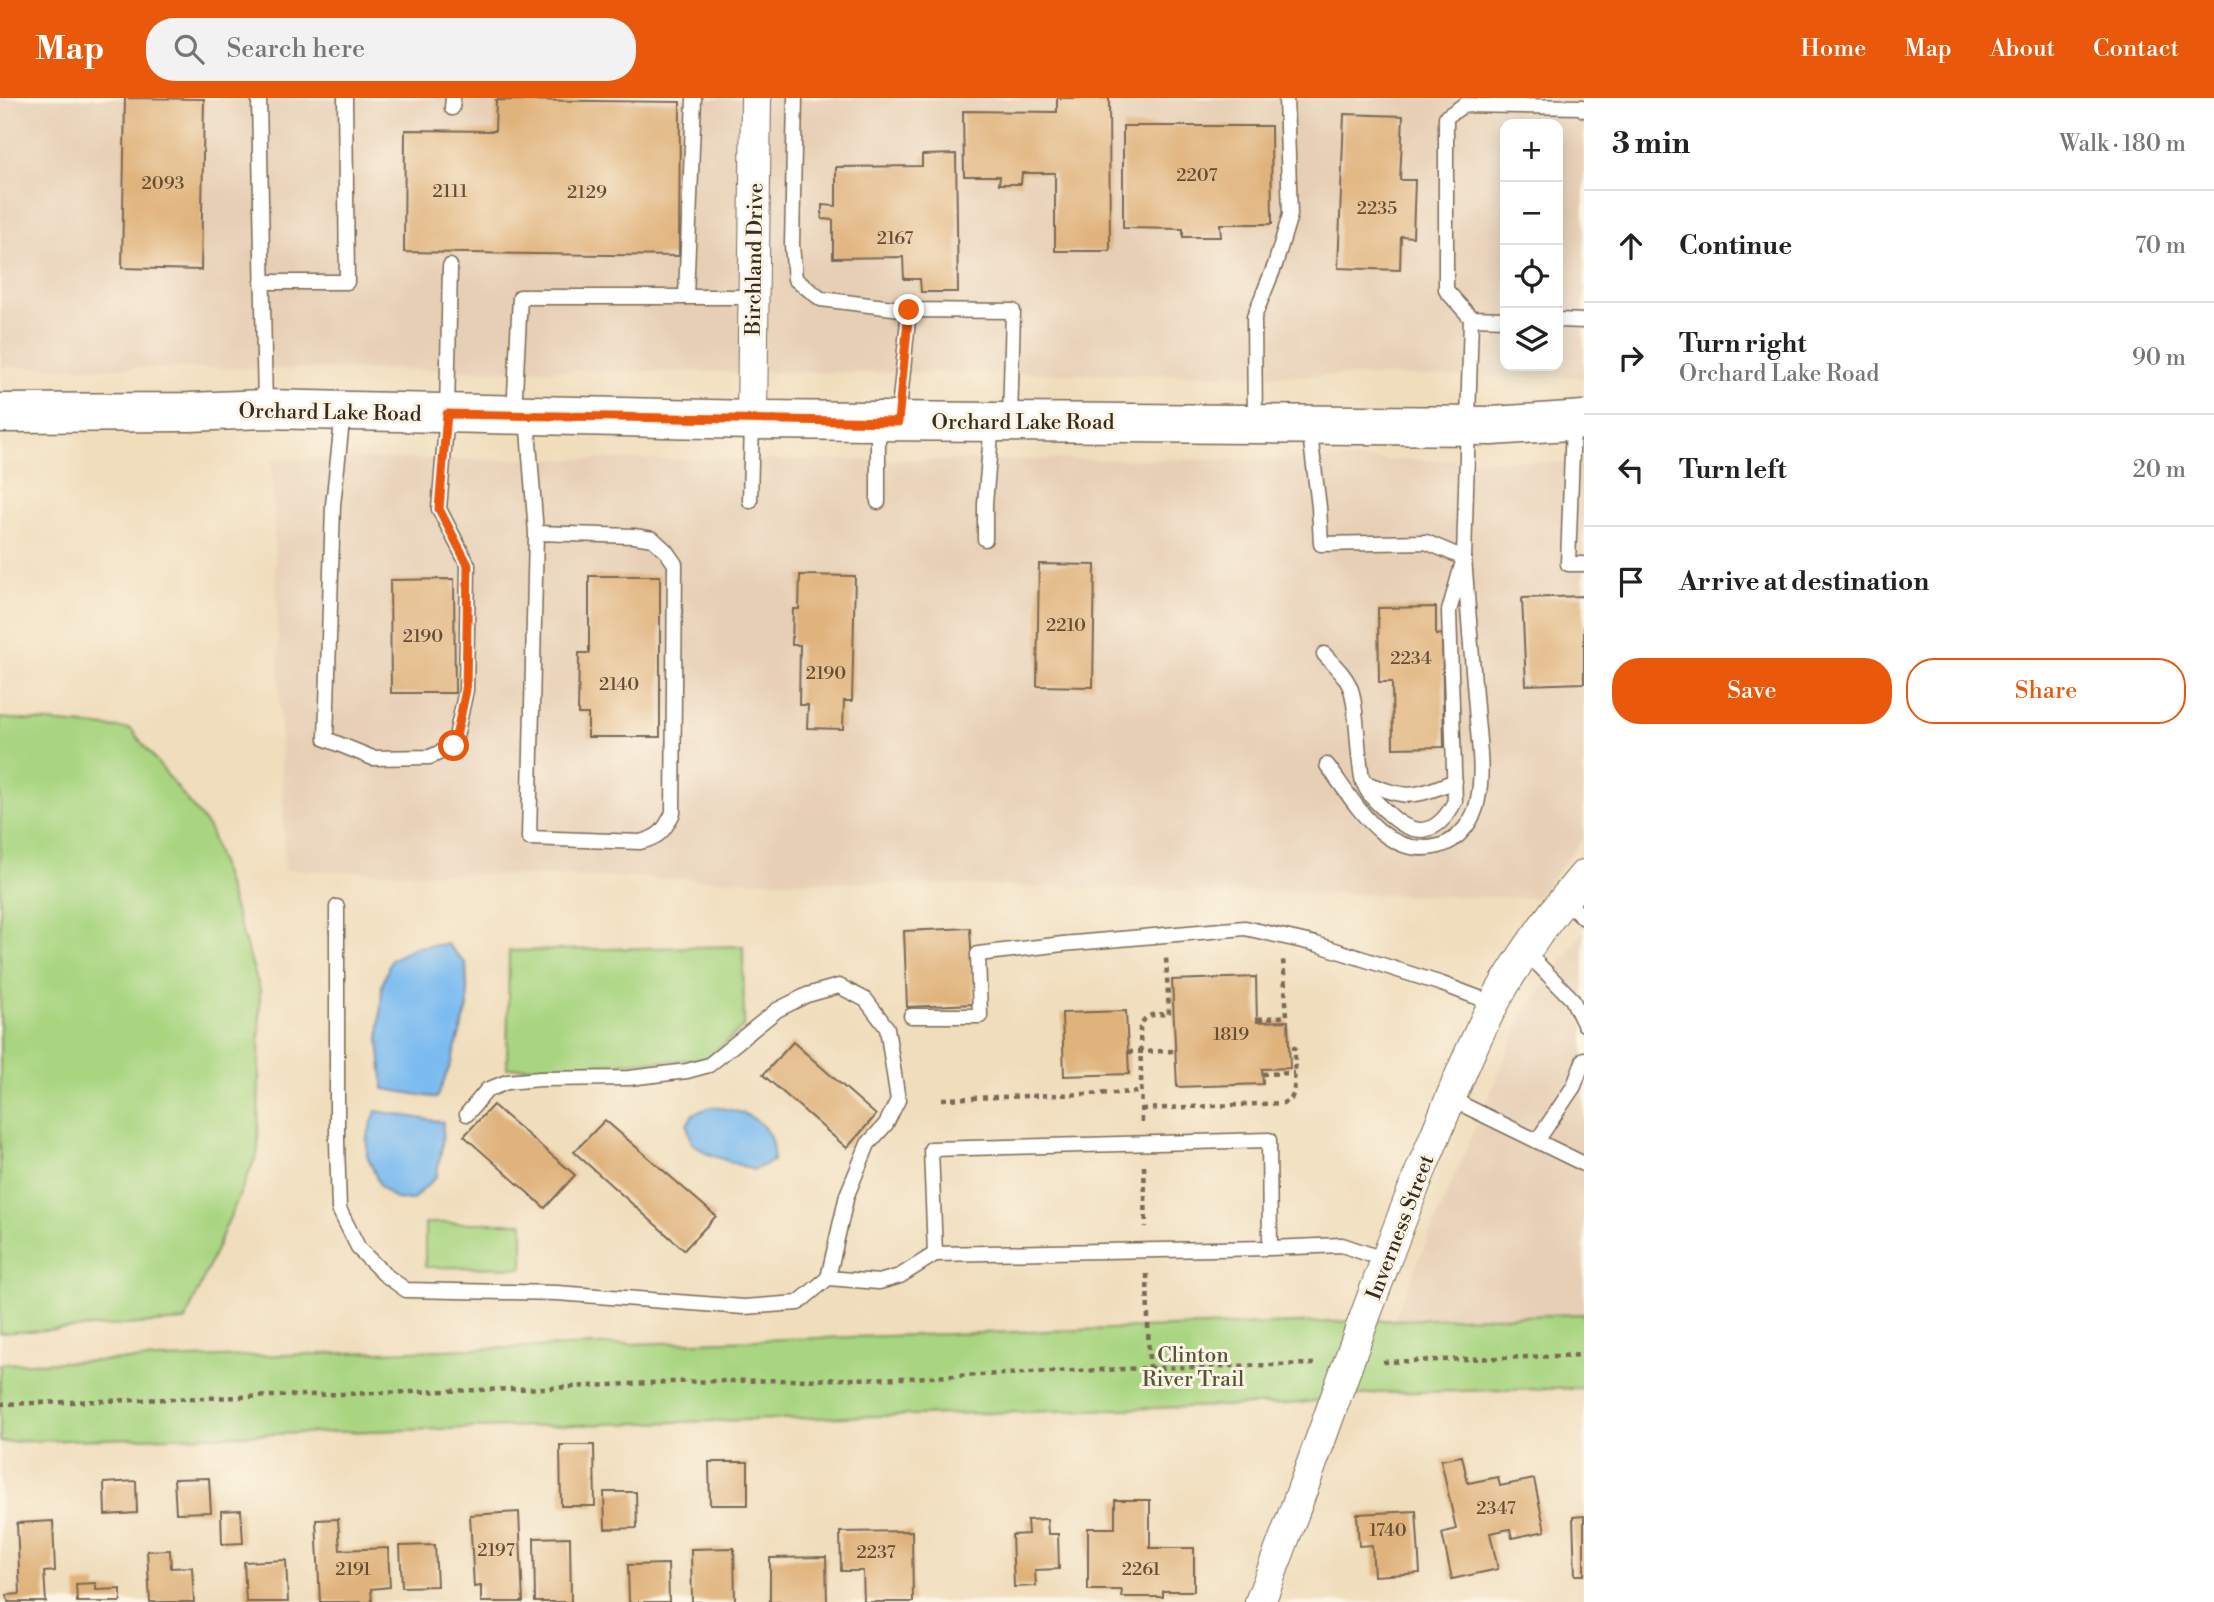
<!DOCTYPE html>
<meta charset="utf-8">
<style>
body{margin:0;font-family:"Libre Bodoni",serif;background:#f2f2f2;color:#222}
.controls{position:absolute;right:21px;top:21px;display:grid;overflow:hidden;border-radius:14px;box-shadow:0 4px 18px #0003}
.controls button{width:63px;height:63px;display:grid;place-items:center;padding:0;border:0;border-bottom:2px solid #e0e0e0;background:#fff;color:#222;font:35px sans-serif}
.stop{position:absolute;width:21px;height:21px;margin:-16px;border:5px solid #ea580c;border-radius:50%;background:#fff}
.stop.end{background:#ea580c;border-color:#fff;box-shadow:0 2px 7px #0008}
.list{margin:0;padding:0;list-style:none}
h2{display:flex;justify-content:space-between;align-items:center;height:91px;margin:0;padding:0 28px;font-size:30px}
h2 small{font-size:23px;font-weight:400;color:#767676}
.list li{display:grid;grid-template-columns:46px 1fr auto;gap:21px;align-items:center;box-sizing:border-box;height:112px;padding:0 28px;border-top:2px solid #e0e0e0}
.list b{display:block;font-size:26px;white-space:nowrap}
.list p{margin:0;font-size:23px;white-space:nowrap;color:#767676}
.list em{font-size:23px;font-style:normal;color:#767676}
.actions{display:flex;gap:14px;padding:21px 28px}
.actions a{flex:1;padding:16px 0;border:2px solid #ea580c;border-radius:28px;text-align:center;font-size:24px;color:#ea580c}
.actions .main{background:#ea580c;color:#fff}
.icon{flex:none;width:38px;height:38px;fill:none;stroke:currentColor;stroke-width:2;stroke-linecap:round;stroke-linejoin:round}
.map{position:relative;flex:none;width:1584px;height:1504px;overflow:hidden}
header{display:flex;align-items:center;gap:42px;box-sizing:border-box;height:98px;padding:0 35px;background:#ea580c;color:#fff}
header strong{font-size:33px}
nav{display:flex;gap:38px;margin-inline-start:auto;font-size:24px}
.search{width:490px;height:63px;background:#f2f2f2;display:flex;align-items:center;gap:18px;box-sizing:border-box;padding:0 24px;border-radius:28px;color:#767676;font-size:26px}
main{display:flex}
aside{flex:1;background:#fff}
.map>svg:first-child{display:block}
.built{fill:#e7cfb5;fill-rule:evenodd}
.green{fill:#a9d581;stroke:#728050;stroke-width:2}
.water{fill:#7cbbf0;stroke:#5c7287;stroke-width:2}
.building{fill:#e0b37d}
.lines{fill:none;stroke-linecap:round;stroke-linejoin:round}
.service-casing{stroke:#7a6955;stroke-width:17}
.minor-casing{stroke:#7a6955;stroke-width:32}
.secondary-casing{stroke:#7a6955;stroke-width:41}
.path{stroke:#7a6955;stroke-width:4.5;stroke-dasharray:5 5;stroke-linecap:butt}
.service{stroke:#fff;stroke-width:14}
.minor{stroke:#fff;stroke-width:30}
.secondary{stroke:#fff;stroke-width:38}
.route{stroke:#ea580c;stroke-width:9}
.labels{text-anchor:middle;stroke-width:6;stroke-linejoin:round;paint-order:stroke}
.number-label{font-size:18px;fill:#644c36}
.street-label{font-size:21px;fill:#3b2a1e;stroke:#fcf5e5}
.park-label{font-size:21px;fill:#565537;stroke:#fcf5e5}
</style>
<header>
<strong>Map</strong>
<div class="search"><svg class="icon" aria-label="search" viewBox="0 0 24 24"><circle cx="10" cy="10" r="6"/><path d="M15 15l6 6"/></svg>Search here</div>
<nav><a>Home</a><a>Map</a><a>About</a><a>Contact</a></nav>
</header>
<main>
<div class="map">
<svg width="1584" height="1504" viewBox="0 0 1584 1504">
<rect width="100%" height="100%" fill="#fcf5e5"/>
<filter id="ink" filterUnits="userSpaceOnUse"><feTurbulence type="fractalNoise" baseFrequency=".0143" numOctaves="2"/><feDisplacementMap in="SourceGraphic" scale="14" xChannelSelector="R" yChannelSelector="G"/><feConvolveMatrix kernelMatrix="1 2 1 2 8 2 1 2 1" color-interpolation-filters="sRGB"/></filter>
<filter id="wash" filterUnits="userSpaceOnUse"><feTurbulence type="fractalNoise" baseFrequency=".00686" numOctaves="4" result="noise"/><feDisplacementMap in="SourceGraphic" scale="28" xChannelSelector="R" yChannelSelector="G"/><feGaussianBlur stdDeviation="1.57" result="paint"/><feColorMatrix in="noise" values="0 0 0 0 0 0 0 0 0 0 0 0 0 0 0 0 0 1.4 0 .05"/><feComposite in="paint" operator="in"/></filter>
<g filter="url(#wash)">
<rect width="100%" height="100%" fill="#f0ddbc"/>
<!-- built -->
<g class="built">
<path d="M0 0H1584V279L0 269ZM1505 26H1558V268H1505Z"/>
<polygon points="272,361 1502,362 1584,366 1584,739 1537,800 285,772"/>
<polygon points="1584,832 1584,1216 1393,1223 1524,916"/>
</g>
<!-- green -->
<g class="green">
<polygon points="0,620 131,631 209,730 260,892 258,1054 185,1223 0,1235"/>
<polygon points="743,848 744,928 707,961 507,970 509,853"/>
<polygon points="425,1125 523,1125 523,1170 425,1169"/>
<polygon points="1584,1216 1584,1290 1377,1295 1290,1306 0,1344 0,1266"/>
</g>
<!-- water -->
<g class="water">
<polygon points="447,846 466,866 468,909 451,965 437,1000 384,991 379,942 382,888 391,862 415,849"/>
<path d="M711 1009C745 1012 776 1023 773 1063L753 1072 706 1055 692 1045 687 1027 693 1016Z"/>
<polygon points="376,1013 443,1024 442,1049 436,1079 412,1102 395,1101 380,1088 367,1057 367,1039"/>
</g>
<g id="blocks">
<!-- building -->
<g class="building">
<polygon points="125,0 204,1 201,172 122,170"/>
<polygon points="1057,0 1109,0 1110,153 1055,153 1055,75 1022,75 1021,86 999,86 1000,78 964,78 963,13 1057,14"/>
<polygon points="496,2 680,4 679,158 404,154 405,32 495,33"/>
<polygon points="1344,16 1403,18 1400,82 1415,82 1413,139 1401,138 1400,172 1338,170"/>
<polygon points="1123,28 1271,28 1272,126 1220,126 1221,139 1183,139 1183,131 1123,130"/>
<polygon points="956,56 958,194 921,194 920,181 904,181 903,159 833,160 833,122 822,121 822,107 836,108 836,69 922,68 922,57"/>
<polygon points="1039,466 1095,467 1093,589 1037,588"/>
<polygon points="800,477 855,478 852,603 844,603 843,631 807,630 808,607 799,607 800,547 792,547 793,511 799,511"/>
<polygon points="589,478 660,478 660,639 588,639 588,616 578,616 579,555 589,555"/>
<polygon points="454,481 455,595 391,595 390,482"/>
<polygon points="1584,498 1584,585 1526,587 1522,500"/>
<polygon points="1436,509 1436,537 1442,536 1444,649 1393,650 1392,584 1379,584 1378,510"/>
<polygon points="970,830 974,906 907,909 904,833"/>
<polygon points="1256,879 1257,924 1288,923 1290,970 1262,971 1263,986 1177,989 1172,882"/>
<polygon points="1126,913 1129,976 1064,978 1062,915"/>
<polygon points="793,944 876,1017 847,1050 763,977"/>
<polygon points="493,1007 575,1077 545,1110 464,1038"/>
<polygon points="605,1022 716,1118 684,1152 574,1054"/>
<polygon points="560,1347 594,1347 595,1408 561,1408"/>
<polygon points="1462,1358 1468,1385 1498,1379 1500,1388 1534,1381 1545,1433 1512,1440 1510,1431 1490,1435 1498,1471 1452,1481 1442,1435 1456,1431 1441,1362"/>
<polygon points="709,1364 748,1364 748,1407 710,1407"/>
<polygon points="209,1380 211,1414 176,1415 174,1381"/>
<polygon points="136,1383 137,1415 105,1417 104,1385"/>
<polygon points="604,1394 636,1394 637,1430 605,1431"/>
<polygon points="1115,1402 1150,1402 1150,1450 1194,1450 1194,1493 1163,1493 1163,1499 1121,1499 1122,1492 1088,1492 1088,1430 1115,1430"/>
<polygon points="241,1412 243,1445 222,1446 221,1413"/>
<polygon points="1416,1413 1420,1475 1374,1478 1372,1447 1359,1448 1357,1416"/>
<polygon points="519,1414 523,1504 481,1504 481,1488 474,1489 470,1417"/>
<polygon points="1584,1418 1584,1477 1575,1477 1573,1419"/>
<polygon points="338,1421 340,1452 388,1450 390,1489 371,1491 372,1504 320,1504 316,1422"/>
<polygon points="1047,1421 1048,1436 1058,1436 1059,1471 1035,1472 1036,1488 1014,1489 1012,1437 1028,1436 1027,1422"/>
<polygon points="53,1423 55,1473 44,1474 46,1504 8,1504 7,1497 20,1496 17,1425"/>
<polygon points="912,1433 913,1504 864,1504 863,1473 841,1473 840,1434"/>
<polygon points="570,1439 571,1504 535,1504 534,1440"/>
<polygon points="435,1447 437,1488 402,1489 400,1448"/>
<polygon points="734,1450 735,1504 692,1504 691,1451"/>
<polygon points="170,1452 171,1470 192,1469 194,1504 150,1504 147,1453"/>
<polygon points="826,1459 827,1504 770,1504 770,1460"/>
<polygon points="286,1462 288,1504 246,1504 244,1464"/>
<polygon points="668,1466 669,1504 629,1504 628,1467"/>
<polygon points="96,1485 96,1492 121,1491 121,1504 77,1504 76,1486"/>
</g>
</g>
</g>
<g filter="url(#ink)">
<use href="#blocks" fill-opacity="0" stroke="#7a6955" stroke-width="2"/>
<g class="lines">
<!-- service casing -->
<g class="service-casing">
<g id="service">
<polyline points="259,0 265,310"/>
<polyline points="795,0 792,147 795,181 821,201 909,212 1013,213 1010,322"/>
<polyline points="452,10 453,0"/>
<polyline points="262,184 347,184 345,0"/>
<polyline points="686,199 694,0"/>
<polyline points="1471,220 1446,192 1446,19 1464,7 1582,9 1584,12"/>
<polyline points="1558,222 1584,223"/>
<polyline points="343,314 333,407 326,641 373,660 430,659 454,648 466,592 468,467 439,411 447,316 450,168"/>
<polyline points="514,315 520,199 754,199"/>
<path d="M527 319 536 435 529 740 640 744C660 739 664 733 673 715L675 466 666 453 653 441 634 438 536 435"/>
<polyline points="898,322 909,212"/>
<polyline points="1255,325 1254,219 1275,167 1290,117 1286,0"/>
<polyline points="1573,326 1568,466 1584,466"/>
<path d="M1309 328 1319 409 1321 446 1426 444 1464 460C1468 510 1472 560 1476 610 1478 639 1484 671 1478 701 1475 721 1459 743 1439 748 1384 762 1355 704 1327 667"/>
<polyline points="750,403 752,323"/>
<polyline points="878,404 878,324"/>
<polyline points="985,441 985,406 992,325"/>
<path d="M1324 556C1334 567 1348 579 1352 595 1357 617 1357 642 1360 665 1361 671 1361 680 1364 686 1369 698 1378 706 1388 715 1415 741 1438 737 1455 703L1449 513 1464 460 1471 220 1505 221"/>
<path d="M1363 684C1408 701 1410 701 1455 683"/>
<polyline points="1564,801 1584,820"/>
<polyline points="337,809 337,1043 339,1111 359,1151 384,1176 406,1192 557,1195 744,1209 798,1205 828,1180 847,1097 868,1046 886,1026 898,1002 887,930 866,902 839,888 807,897 777,912 709,967 687,973 629,980 540,981 507,984 487,992 467,1016"/>
<polyline points="1526,854 1572,901 1584,926"/>
<polyline points="911,918 980,918 978,856 1063,846 1245,830 1316,846 1442,886 1495,906"/>
<polyline points="1451,1001 1584,1066"/>
<polyline points="1537,1043 1574,988 1584,961"/>
<polyline points="1270,1150 935,1156 931,1051 1269,1042 1270,1150 1342,1147 1386,1162"/>
<polyline points="828,1180 879,1184 900,1178 935,1156"/>
</g>
</g>
<!-- minor casing -->
<g class="minor-casing">
<g id="minor">
<polyline points="752,322 756,0"/>
<path d="M1260 1504C1317 1359 1364 1211 1423 1067 1449 1006 1472 941 1506 884 1529 846 1555 811 1584 777"/>
</g>
</g>
<!-- secondary casing -->
<g class="secondary-casing">
<polyline id="secondary" points="0,315 190,314 265,311 752,322 1492,328 1584,322"/>
</g>
<!-- path -->
<g class="path">
<polyline points="1258,921 1287,918 1283,861"/>
<polyline points="1128,954 1175,953"/>
<polyline points="1262,976 1294,975"/>
<polyline points="942,1001 1142,994"/>
<polyline points="1142,1011 1283,1005 1291,1001 1294,994 1295,950 1289,949"/>
<path d="M1142 1024 1140 930C1145 914 1155 917 1169 916L1166 860"/>
<polyline points="1144,1068 1146,1129"/>
<polyline points="1147,1176 1149,1270"/>
<polyline points="1383,1264 1584,1257"/>
<polyline points="0,1306 548,1290 672,1284 906,1280 1149,1270 1314,1266"/>
</g>
<!-- service -->
<use href="#service" class="service"/>
<!-- minor -->
<use href="#minor" class="minor"/>
<!-- secondary -->
<use href="#secondary" class="secondary"/>
</g>
</g>
<g class="lines" filter="url(#ink)">
<!-- route -->
<polyline class="route" points="454,648 466,592 468,467 439,411 447,316 898,324 909,212"/>
</g>
<g class="labels">
<!-- number labels -->
<g class="number-label">
<text x="1197" y="83">2207</text>
<text x="163" y="91">2093</text>
<text x="450" y="99">2111</text>
<text x="587" y="100">2129</text>
<text x="1377" y="116">2235</text>
<text x="895" y="146">2167</text>
<text x="1066" y="533">2210</text>
<text x="423" y="544">2190</text>
<text x="1411" y="566">2234</text>
<text x="826" y="581">2190</text>
<text x="619" y="592">2140</text>
<text x="1231" y="942">1819</text>
<text x="1496" y="1416">2347</text>
<text x="1388" y="1438">1740</text>
<text x="496" y="1458">2197</text>
<text x="876" y="1460">2237</text>
<text x="353" y="1477">2191</text>
<text x="1141" y="1477">2261</text>
</g>
<!-- street labels -->
<g class="street-label">
<text transform="translate(754 161) rotate(-89)" y="7">Birchland Drive</text>
<text transform="translate(330 314) rotate(1)" y="7">Orchard Lake Road</text>
<text x="1023" y="331">Orchard Lake Road</text>
<text transform="translate(1400 1129) rotate(-69)" y="7">Inverness Street</text>
</g>
<!-- park labels -->
<g class="park-label">
<text x="1193" y="1264">Clinton<tspan x="1193" dy="24">River Trail</tspan></text>
</g>
</g>
</svg>
<div class="controls">
<button>+</button>
<button>−</button>
<button><svg class="icon" aria-label="locate" viewBox="0 0 24 24"><circle cx="12" cy="12" r="6"/><path d="M12 2v4M12 18v4M2 12h4M18 12h4"/></svg></button>
<button><svg class="icon" aria-label="layers" viewBox="0 0 24 24"><path d="M12 4l9 5-9 5-9-5zM3 14l9 5 9-5"/></svg></button>
</div>
<div class="stop" style="left:454px;top:648px"></div>
<div class="stop end" style="left:909px;top:212px"></div>
</div>
<aside>
<h2>3 min<small>Walk · 180 m</small></h2>
<ul class="list">
<li><svg class="icon" aria-label="ahead" viewBox="0 0 24 24"><path d="M12 20V5M6 11l6-6 6 6"/></svg><div><b>Continue</b></div><em>70 m</em></li>
<li><svg class="icon" aria-label="right" viewBox="0 0 24 24"><path d="M7 20v-9h11M14 6l5 5-5 5"/></svg><div><b>Turn right</b><p>Orchard Lake Road</p></div><em>90 m</em></li>
<li><svg class="icon" aria-label="left" viewBox="0 0 24 24"><path d="M17 20v-9H6M10 6l-5 5 5 5"/></svg><div><b>Turn left</b></div><em>20 m</em></li>
<li><svg class="icon" aria-label="arrive" viewBox="0 0 24 24"><path d="M6 21V4h12l-3 4 3 4H6"/></svg><div><b>Arrive at destination</b></div></li>
</ul>
<div class="actions"><a class="main">Save</a><a>Share</a></div>
</aside>
</main>
